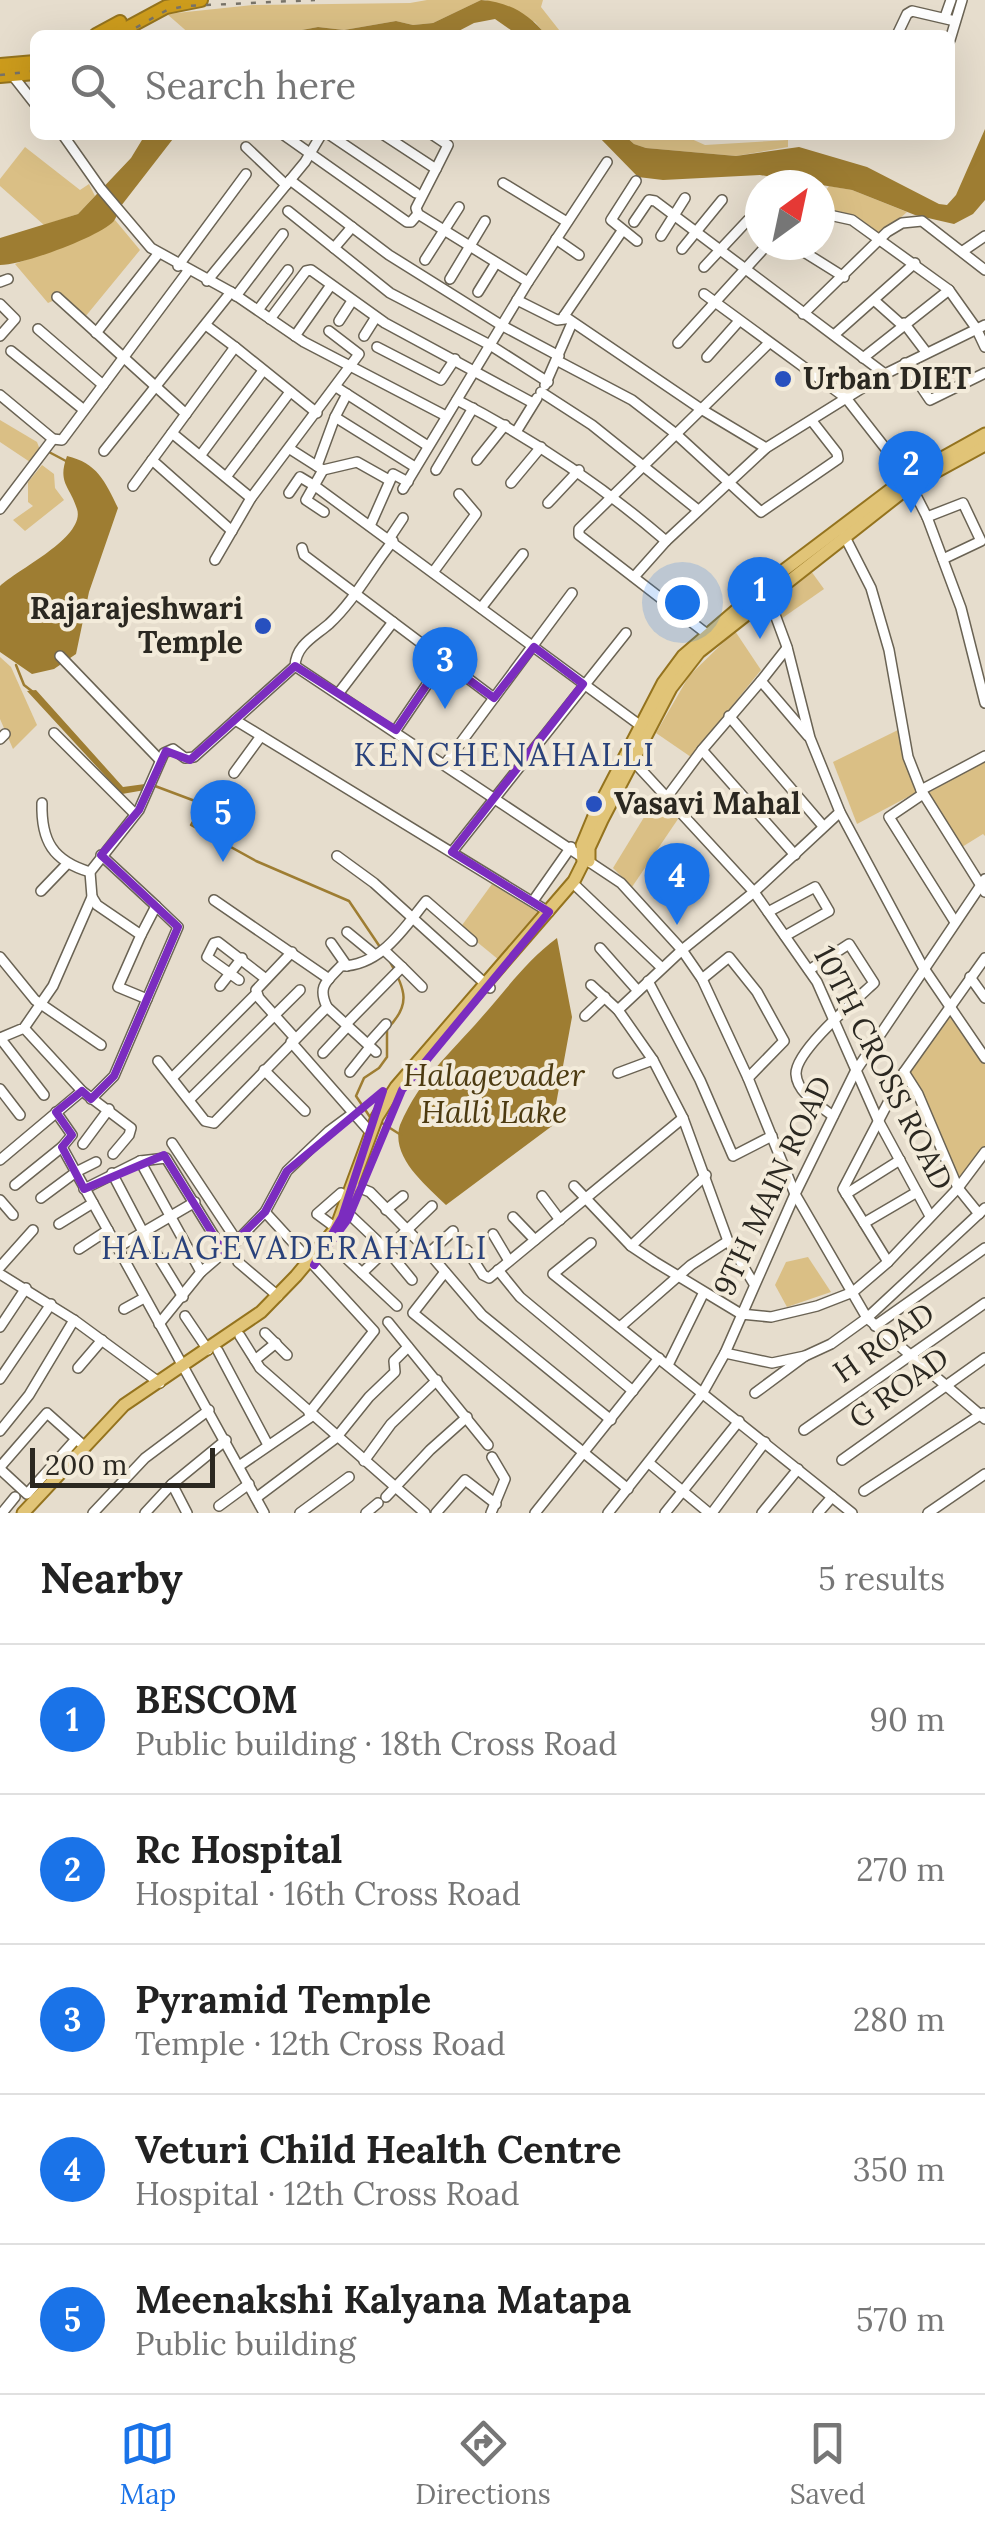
<!DOCTYPE html>
<meta charset="utf-8">
<style>
body{margin:0;font-family:Lora,serif;background:#f6f6f6;color:#222}
.compass{position:absolute;left:745px;top:170px;width:90px;height:90px;border-radius:50%;background:#fff;box-shadow:0 10px 40px #0002;rotate:33deg}
.scale{position:absolute;left:30px;bottom:25px;width:185px;box-sizing:border-box;padding-left:10px;border:5px solid #2b2821;border-top:0;font-size:28px;line-height:35px;white-space:nowrap;color:#2b2821;-webkit-text-stroke:8px #f3ebda;paint-order:stroke}
.you{position:absolute;left:682px;top:602px;width:35px;height:35px;margin:-25px;border:8px solid #fff;border-radius:50%;background:#1a73e8;box-shadow:0 0 0 15px #1a73e833}
.badge{display:grid;place-items:center;width:65px;height:65px;border-radius:50%;background:#1a73e8;color:#fff;font-size:32px;font-weight:700}
.pin{position:absolute;translate:-50% -82px;filter:drop-shadow(0 2px 5px #0008)}
.pin::after{content:'';position:absolute;top:52px;width:35px;height:30px;background:inherit;clip-path:polygon(0 0,100% 0,50% 100%)}
.list{margin:0;padding:0;list-style:none}
h2{display:flex;justify-content:space-between;align-items:center;height:130px;margin:0;padding:0 40px;font-size:42px}
h2 small{font-size:32px;font-weight:400;color:#767676}
.list li{display:grid;grid-template-columns:65px 1fr auto;gap:30px;align-items:center;box-sizing:border-box;height:150px;padding:0 40px;border-top:2px solid #e0e0e0}
.list b{display:block;font-size:38px;white-space:nowrap}
.list p{margin:0;font-size:32px;white-space:nowrap;color:#767676}
.list em{font-size:32px;font-style:normal;color:#767676}
.icon{flex:none;width:55px;height:55px;fill:none;stroke:currentColor;stroke-width:2;stroke-linecap:round;stroke-linejoin:round}
.map{position:relative;flex:none;width:985px;height:1513px;overflow:hidden}
.search{position:absolute;background:#fff;box-shadow:0 10px 40px #0002;left:30px;right:30px;top:30px;height:110px;display:flex;align-items:center;gap:25px;box-sizing:border-box;padding:0 35px;border-radius:15px;color:#767676;font-size:38px}
.sheet{height:880px;background:#fff}
nav{display:flex;justify-content:space-around;align-items:center;box-sizing:border-box;height:140px;border-top:2px solid #e0e0e0;background:#fff;font-size:28px;color:#767676}
nav a{display:grid;justify-items:center;gap:5px}
nav .on{color:#1a73e8}
.map>svg:first-child{display:block}
.green{fill:#dabf85}
.water{fill:#9e7d32}
.lines{fill:none;stroke-linecap:round;stroke-linejoin:round}
.stream{stroke:#9e7d32;stroke-width:2.5}
.minor-casing{stroke:#6a6354;stroke-width:12}
.major-casing{stroke:#94731e;stroke-width:15}
.highway-casing{stroke:#94731e;stroke-width:16}
.minor{stroke:#fff;stroke-width:9}
.major{stroke:#e1c477;stroke-width:11}
.highway{stroke:#cd9c1c;stroke-width:12}
.rail{stroke:#787368;stroke-width:2.5;stroke-dasharray:5 10;stroke-linecap:butt}
.marked{fill:none;stroke:#7b2cbf;stroke-width:8;stroke-linejoin:round}
.poi-dot{fill:#2750bf;stroke:#f3ebda;stroke-width:4}
.labels{text-anchor:middle;stroke-width:8;stroke-linejoin:round;paint-order:stroke}
.poi-label{font-size:30px;font-weight:bold;fill:#2b2821;stroke:#f3ebda;text-anchor:start}
.street-label{font-size:30px;fill:#2b2821;stroke:#f3ebda}
.neighbourhood-label{font-size:32px;letter-spacing:2.5px;fill:#2a427b;stroke:#f3ebda}
.water-label{font-size:32px;font-style:italic;fill:#4c3a10;stroke:#f3ebda}
</style>
<div class="map">
<svg width="985" height="1513" viewBox="0 0 985 1513">
<rect width="100%" height="100%" fill="#e6ddcd"/>
<!-- green -->
<g class="green">
<polygon points="427,0 481,0 433,23 413,25 396,21 344,30 318,27 275,35 191,35 167,14 253,5 410,3"/>
<polygon points="485,0 543,0 541,7 563,35 546,35 535,22"/>
<polygon points="624,135 687,137 705,145 788,140 788,147 736,156 646,148 634,144"/>
<polygon points="25,147 80,190 89,184 95,196 78,214 44,225 0,186 0,179"/>
<polygon points="829,186 852,190 907,212 880,236 853,217 820,207 820,198"/>
<polygon points="115,220 140,250 85,317 61,297 48,303 15,264 95,233"/>
<polygon points="0,420 37,442 40,450 30,462 0,442"/>
<polygon points="42,465 54,474 55,488 64,500 25,531 13,520 33,506 28,502 28,482"/>
<polygon points="811,571 824,589 781,619 774,600"/>
<polygon points="735,631 761,670 691,757 656,733 689,676"/>
<polygon points="0,657 11,667 37,725 13,749 0,719"/>
<polygon points="902,728 919,791 857,824 833,762"/>
<polygon points="985,761 985,836 983,834 962,847 928,793"/>
<polygon points="657,796 678,819 632,887 613,868"/>
<polygon points="492,884 541,914 499,960 460,928"/>
<polygon points="950,1017 985,1062 985,1147 959,1181 928,1107 907,1071"/>
<polygon points="808,1257 831,1292 787,1307 775,1285 786,1262"/>
</g>
<!-- water -->
<g class="water">
<path d="M481 0C509 2 529 14 546 35H518L495 19 474 23 451 35H275L318 27 344 30 396 21 413 25 433 23Z"/>
<polygon points="985,129 985,200 973,214 954,224 915,215 852,190 760,175 663,180 638,177 597,135 624,135 634,144 646,148 736,156 799,147 867,167 939,204 947,205 956,195"/>
<path d="M145 135H176L121 206C120 209 116 218 114 221 99 237 23 265 0 265V238L78 214 131 158Z"/>
<path d="M67 456C97 463 105 481 118 508L89 592 76 654 54 669 32 674 0 652V586C18 569 86 537 77 509 70 486 57 483 67 456Z"/>
<polygon points="36,690 123,787 145,784 145,790 122,794 27,691"/>
<path d="M557 938 572 1017 552 1126 446 1205C426 1185 390 1157 400 1125 421 1077 448 1056 481 1018 506 990 526 961 557 938Z"/>
</g>
<g class="lines">
<!-- stream -->
<g class="stream">
<polyline points="47,451 66,461"/>
<polyline points="16,665 24,685 33,692"/>
<polyline points="155,786 203,804 191,825 256,861 349,901 380,947"/>
<path d="M370 1117 356 1096 364 1078 379 1068 387 1057V1029C411 1005 406 990 390 962"/>
<polyline points="382,1123 401,1135"/>
</g>
<!-- minor casing -->
<g class="minor-casing">
<g id="minor">
<polyline points="945,17 951,0"/>
<polyline points="897,35 907,14 912,11 955,21"/>
<polyline points="950,40 962,0"/>
<polyline points="13,76 35,104"/>
<polyline points="63,135 101,189 151,248 231,292 304,342 446,416"/>
<polyline points="284,135 407,222 411,222 418,214"/>
<polyline points="330,135 416,193"/>
<polyline points="384,135 436,169 416,208 418,214 528,282"/>
<polyline points="433,135 448,145 436,169"/>
<polyline points="246,147 286,185"/>
<polyline points="290,180 389,255 501,325 559,356"/>
<polyline points="636,181 611,220 637,241"/>
<polyline points="503,183 567,222"/>
<polyline points="288,211 390,293 490,345 548,382"/>
<polyline points="820,213 852,220 949,290 976,328 985,347"/>
<polyline points="634,222 649,200 655,201 885,374"/>
<polyline points="622,231 564,316 701,409 766,448"/>
<polyline points="661,236 685,198"/>
<polyline points="556,239 579,255"/>
<polyline points="798,245 796,247 844,277"/>
<polyline points="334,248 352,227"/>
<polyline points="682,249 722,200"/>
<polyline points="963,251 985,236"/>
<polyline points="425,260 459,207"/>
<polyline points="178,266 246,174"/>
<polyline points="704,267 748,220"/>
<polyline points="450,279 485,221"/>
<polyline points="207,281 305,162 321,135"/>
<polyline points="0,282 8,279"/>
<polyline points="478,292 496,263"/>
<polyline points="704,294 846,398 904,472 927,517 961,608 985,703"/>
<polyline points="236,296 283,234"/>
<polyline points="57,297 186,414"/>
<polyline points="517,300 557,320 565,319 564,316"/>
<polyline points="875,301 902,325"/>
<polyline points="0,304 15,319 0,336"/>
<polyline points="258,310 288,270"/>
<polyline points="803,314 887,232 902,223 922,221 985,270"/>
<polyline points="270,319 306,271 311,270 385,323 533,403"/>
<polyline points="339,321 352,301"/>
<polyline points="904,323 926,352"/>
<polyline points="207,326 235,347"/>
<polyline points="38,329 103,385"/>
<polyline points="96,333 158,254"/>
<polyline points="834,335 915,263"/>
<polyline points="295,336 331,285"/>
<polyline points="364,336 376,317"/>
<polyline points="678,343 767,245"/>
<polyline points="377,347 441,380 455,359"/>
<polyline points="11,351 84,410"/>
<polyline points="707,357 739,321"/>
<polyline points="863,358 949,290"/>
<polyline points="558,361 632,400 676,434 761,512 838,459 837,453 812,421"/>
<polyline points="905,363 930,400 985,373"/>
<polyline points="545,385 572,323"/>
<polyline points="336,387 428,446"/>
<polyline points="541,392 592,425 698,510"/>
<polyline points="0,395 53,439 62,440 188,271"/>
<path d="M457 400C533 439 601 485 666 541"/>
<polyline points="335,417 347,394"/>
<polyline points="516,432 537,398"/>
<polyline points="172,433 251,498"/>
<polyline points="290,449 323,470 306,500 324,512"/>
<polyline points="104,451 231,292"/>
<polyline points="200,456 262,372"/>
<polyline points="152,460 232,531"/>
<polyline points="477,460 505,425"/>
<polyline points="317,466 335,417 415,467"/>
<polyline points="323,470 357,462 389,480"/>
<polyline points="436,470 473,408"/>
<polyline points="226,477 290,392"/>
<polyline points="511,483 541,447"/>
<polyline points="133,486 235,347 317,413"/>
<polyline points="403,489 528,282 607,162"/>
<polyline points="289,493 300,477 315,486 645,729"/>
<polyline points="548,503 579,470"/>
<polyline points="0,509 53,439"/>
<polyline points="927,517 963,503 981,541 943,559"/>
<polyline points="370,526 393,474 408,482"/>
<polyline points="844,535 871,588 889,650 908,757 921,790 985,892"/>
<polyline points="389,539 403,518"/>
<polyline points="302,548 304,555 494,698 445,764"/>
<polyline points="215,560 251,498 359,354 329,331"/>
<polyline points="434,571 476,514 459,494"/>
<polyline points="634,577 666,541 766,448 885,374 985,325"/>
<polyline points="767,593 787,647 810,738 840,812 923,967 985,1058"/>
<polyline points="481,608 523,554"/>
<polyline points="707,634 579,535 579,529 768,344"/>
<polyline points="787,648 761,681 808,736"/>
<polyline points="60,656 160,760"/>
<polyline points="295,666 621,883 682,950 702,979 748,1078 795,1194 867,1318 985,1419"/>
<polyline points="338,694 393,622"/>
<polyline points="494,698 572,593"/>
<polyline points="729,716 823,826"/>
<polyline points="235,720 549,912"/>
<polyline points="396,730 443,661"/>
<polyline points="54,733 135,814"/>
<polyline points="0,739 5,734"/>
<polyline points="702,750 795,855"/>
<polyline points="634,762 754,892 817,982 878,1120 930,1216"/>
<polyline points="234,773 261,736"/>
<polyline points="921,790 985,756"/>
<polyline points="923,794 889,817 955,922"/>
<polyline points="667,797 702,750 761,681"/>
<path d="M42 803C41 841 53 861 90 872"/>
<polyline points="452,852 626,633"/>
<polyline points="101,855 156,906"/>
<polyline points="337,856 374,883 490,988"/>
<polyline points="577,887 662,968"/>
<polyline points="41,891 67,864"/>
<polyline points="214,900 329,979"/>
<polyline points="533,901 571,847"/>
<polyline points="768,912 815,887 829,911 785,936"/>
<polyline points="347,932 375,955"/>
<polyline points="141,935 156,906 178,927 147,999"/>
<polyline points="331,943 347,966"/>
<polyline points="600,948 638,991"/>
<polyline points="292,952 256,990 259,998 295,1038"/>
<polyline points="0,957 35,1000 101,1045"/>
<polyline points="402,967 422,987"/>
<path d="M809 970 849 944 874 983C857 999 795 1051 796 1074 797 1093 820 1106 833 1116"/>
<polyline points="970,977 985,998"/>
<polyline points="702,979 729,957 757,992 784,1041 748,1078"/>
<polyline points="239,980 207,957 214,943 218,942 266,979"/>
<polyline points="648,981 700,1080 733,1156 772,1136"/>
<polyline points="591,985 618,1010 653,1060 683,1118 728,1241 754,1284"/>
<polyline points="220,986 242,958"/>
<polyline points="327,1007 376,1052"/>
<polyline points="618,1010 682,950 754,892 840,812"/>
<polyline points="585,1016 605,997"/>
<polyline points="346,1024 402,967 384,950"/>
<polyline points="24,1028 82,1091 131,1128 129,1135 113,1154"/>
<path d="M0 1038 24 1028 53 986 92 897 90 872 139 810 164 753 173 749 185 758 194 757 295 666C296 645 314 637 329 624 355 600 371 568 393 541"/>
<polyline points="0,1038 44,1095"/>
<polyline points="291,1042 371,1133"/>
<polyline points="368,1044 386,1024"/>
<polyline points="323,1053 348,1026"/>
<path d="M158 1061 205 1121 214 1123 327 1007C317 986 327 981 341 966 381 966 404 928 426 901L472 941"/>
<polyline points="264,1070 305,1111"/>
<polyline points="350,1072 370,1047"/>
<polyline points="904,1072 918,1094 958,1188 979,1214"/>
<polyline points="618,1073 653,1060"/>
<polyline points="172,1078 257,993"/>
<polyline points="0,1089 20,1115"/>
<polyline points="91,1099 114,1076 147,999 118,987 141,935 97,905 92,897"/>
<polyline points="190,1099 300,990"/>
<polyline points="56,1112 72,1135 62,1147 264,1513"/>
<polyline points="83,1144 109,1109"/>
<polyline points="0,1160 82,1091"/>
<polyline points="140,1161 166,1158 224,1252"/>
<polyline points="112,1173 143,1232 183,1297"/>
<polyline points="15,1185 62,1147"/>
<polyline points="574,1186 631,1246 655,1262 741,1314 771,1317 817,1306 853,1292 888,1262 958,1188 985,1152"/>
<polyline points="360,1188 370,1192 423,1246 482,1315 611,1420"/>
<polyline points="84,1189 140,1161 201,1272"/>
<polyline points="846,1194 900,1160"/>
<polyline points="542,1196 560,1220"/>
<polyline points="41,1198 76,1172 96,1162"/>
<polyline points="0,1200 13,1215"/>
<polyline points="386,1210 403,1196"/>
<polyline points="265,1212 374,1331 309,1413"/>
<polyline points="350,1215 388,1251 412,1280"/>
<polyline points="513,1217 535,1240"/>
<polyline points="864,1223 917,1192"/>
<polyline points="59,1224 93,1203"/>
<polyline points="336,1228 317,1214 341,1193"/>
<polyline points="493,1234 509,1261"/>
<polyline points="237,1241 265,1212 287,1171 329,1131 352,1114"/>
<polyline points="591,1243 553,1274 852,1513"/>
<polyline points="631,1246 706,1175"/>
<polyline points="118,1247 195,1202"/>
<polyline points="79,1249 108,1230"/>
<polyline points="467,1250 483,1275 489,1278 683,1118"/>
<polyline points="429,1253 453,1231"/>
<polyline points="346,1258 397,1306"/>
<polyline points="238,1262 278,1296"/>
<polyline points="888,1262 843,1189 904,1072 985,958"/>
<polyline points="0,1267 33,1230"/>
<polyline points="498,1270 520,1297 633,1391"/>
<polyline points="445,1272 413,1313 628,1489"/>
<polyline points="362,1273 432,1206"/>
<polyline points="0,1274 74,1320 160,1383"/>
<polyline points="124,1309 144,1298"/>
<polyline points="185,1316 208,1350"/>
<polyline points="388,1322 488,1445"/>
<polyline points="159,1324 201,1272 237,1241 172,1143"/>
<polyline points="875,1326 985,1248"/>
<polyline points="0,1327 26,1288"/>
<polyline points="620,1327 691,1265 728,1241"/>
<polyline points="265,1333 287,1355"/>
<polyline points="240,1336 260,1368 425,1513"/>
<polyline points="218,1351 268,1445"/>
<polyline points="725,1353 772,1363 805,1356 831,1344 867,1318 985,1208"/>
<polyline points="255,1360 276,1343"/>
<polyline points="668,1365 703,1294"/>
<polyline points="78,1368 102,1340"/>
<polyline points="0,1379 51,1304"/>
<polyline points="755,1393 805,1356"/>
<polyline points="804,1430 985,1303"/>
<polyline points="0,1431 29,1395 74,1320"/>
<polyline points="842,1460 985,1358"/>
<polyline points="364,1461 391,1424 437,1380"/>
<polyline points="649,1463 709,1513"/>
<polyline points="239,1466 312,1416"/>
<polyline points="0,1467 47,1413 84,1446"/>
<polyline points="0,1469 27,1494 76,1439"/>
<polyline points="172,1484 187,1513"/>
<polyline points="864,1491 983,1413"/>
<polyline points="386,1497 430,1450 467,1417"/>
<polyline points="256,1498 336,1438 369,1397 395,1372 394,1361 408,1347"/>
<polyline points="219,1506 249,1484"/>
<polyline points="2,1513 15,1497"/>
<polyline points="93,1513 145,1458 209,1410"/>
<polyline points="145,1513 171,1485 226,1440"/>
<polyline points="300,1513 349,1477"/>
<polyline points="366,1513 378,1503"/>
<polyline points="436,1513 465,1480 496,1504"/>
<polyline points="491,1513 505,1479 492,1457"/>
<polyline points="535,1513 659,1358"/>
<polyline points="608,1513 702,1394 725,1353 795,1194 855,1072 985,879"/>
<polyline points="665,1513 739,1421"/>
<polyline points="712,1513 765,1442"/>
<polyline points="762,1513 798,1469"/>
<polyline points="818,1513 832,1497"/>
<polyline points="928,1513 985,1474"/>
</g>
</g>
<!-- major casing -->
<g class="major-casing">
<g id="major">
<polyline points="589,861 589,848 602,820 671,688 699,652 910,486 985,445"/>
<polyline points="23,1513 124,1405 261,1312 296,1276 336,1228 377,1117 396,1087 574,881 583,863 582,845 594,816 663,683 683,656 775,577 906,478 985,434"/>
</g>
</g>
<!-- highway casing -->
<g class="highway-casing">
<g id="highway">
<polyline points="96,35 120,22"/>
<polyline points="114,35 166,7 201,0"/>
<polyline points="0,65 35,62"/>
<polyline points="0,76 35,73"/>
</g>
</g>
<!-- minor -->
<use href="#minor" class="minor"/>
<!-- major -->
<use href="#major" class="major"/>
<!-- highway -->
<use href="#highway" class="highway"/>
<!-- rail -->
<g class="rail">
<polyline points="123,35 167,10 186,6 315,0"/>
<polyline points="0,75 35,71"/>
</g>
</g>
<!-- marked area -->
<path class="marked" d="M534 647 583 684 452 852 549 912 402 1090 348 1219 314 1265 342 1217 383 1091 287 1171 265 1212 224 1252 164 1155 84 1189 62 1147 72 1135 56 1112 82 1091 91 1099 114 1076 178 927 101 855 139 810 166 751 190 760 295 666 396 730 443 661 494 698Z"/>
<!-- markers -->
<g class="poi-dot">
<circle cx="783" cy="379" r="10"/>
<circle cx="263" cy="626" r="10"/>
<circle cx="594" cy="804" r="10"/>
</g>
<g class="labels">
<!-- poi labels -->
<g class="poi-label">
<text x="803" y="389">Urban DIET</text>
<text x="243" y="619" text-anchor="end">Rajarajeshwari<tspan x="243" dy="34">Temple</tspan></text>
<text x="614" y="814">Vasavi Mahal</text>
</g>
<!-- street labels -->
<g class="street-label">
<text transform="translate(883 1068) rotate(63)" y="10">10TH CROSS ROAD</text>
<text transform="translate(773 1186) rotate(-65)" y="10">9TH MAIN ROAD</text>
<text transform="translate(884 1343) rotate(-35)" y="10">H ROAD</text>
<text transform="translate(899 1388) rotate(-36)" y="10">G ROAD</text>
</g>
<!-- neighbourhood labels -->
<g class="neighbourhood-label">
<text x="505" y="766">KENCHENAHALLI</text>
<text x="295" y="1259">HALAGEVADERAHALLI</text>
</g>
<!-- water labels -->
<g class="water-label">
<text x="494" y="1086">Halagevader<tspan x="494" dy="37">Halli Lake</tspan></text>
</g>
</g>
</svg>
<svg class="compass" viewBox="-18 -18 36 36"><path d="M0-13l5 13h-10z" fill="#e53935"/><path d="M0 13l5-13h-10z" fill="#767676"/></svg>
<div class="scale">200 m</div>
<div class="you"></div>
<div class="pin badge" style="left:760px;top:639px">1</div>
<div class="pin badge" style="left:911px;top:513px">2</div>
<div class="pin badge" style="left:445px;top:709px">3</div>
<div class="pin badge" style="left:677px;top:925px">4</div>
<div class="pin badge" style="left:223px;top:862px">5</div>
<div class="search"><svg class="icon" aria-label="search" viewBox="0 0 24 24"><circle cx="10" cy="10" r="6"/><path d="M15 15l6 6"/></svg>Search here</div>
</div>
<section class="sheet">
<h2>Nearby<small>5 results</small></h2>
<ul class="list">
<li><span class="badge">1</span><div><b>BESCOM</b><p>Public building · 18th Cross Road</p></div><em>90 m</em></li>
<li><span class="badge">2</span><div><b>Rc Hospital</b><p>Hospital · 16th Cross Road</p></div><em>270 m</em></li>
<li><span class="badge">3</span><div><b>Pyramid Temple</b><p>Temple · 12th Cross Road</p></div><em>280 m</em></li>
<li><span class="badge">4</span><div><b>Veturi Child Health Centre</b><p>Hospital · 12th Cross Road</p></div><em>350 m</em></li>
<li><span class="badge">5</span><div><b>Meenakshi Kalyana Matapa</b><p>Public building</p></div><em>570 m</em></li>
</ul>
</section>
<nav>
<a class="on"><svg class="icon" aria-label="map" viewBox="0 0 24 24"><path d="M3 6l6-2 6 2 6-2v14l-6 2-6-2-6 2zM9 4v14M15 6v14"/></svg>Map</a>
<a><svg class="icon" aria-label="directions" viewBox="0 0 24 24"><path d="M12 3l9 9-9 9-9-9zM9 14v-3h6M13 9l2 2-2 2"/></svg>Directions</a>
<a><svg class="icon" aria-label="saved" viewBox="0 0 24 24"><path d="M7 4h10v16l-5-4-5 4z"/></svg>Saved</a>
</nav>
